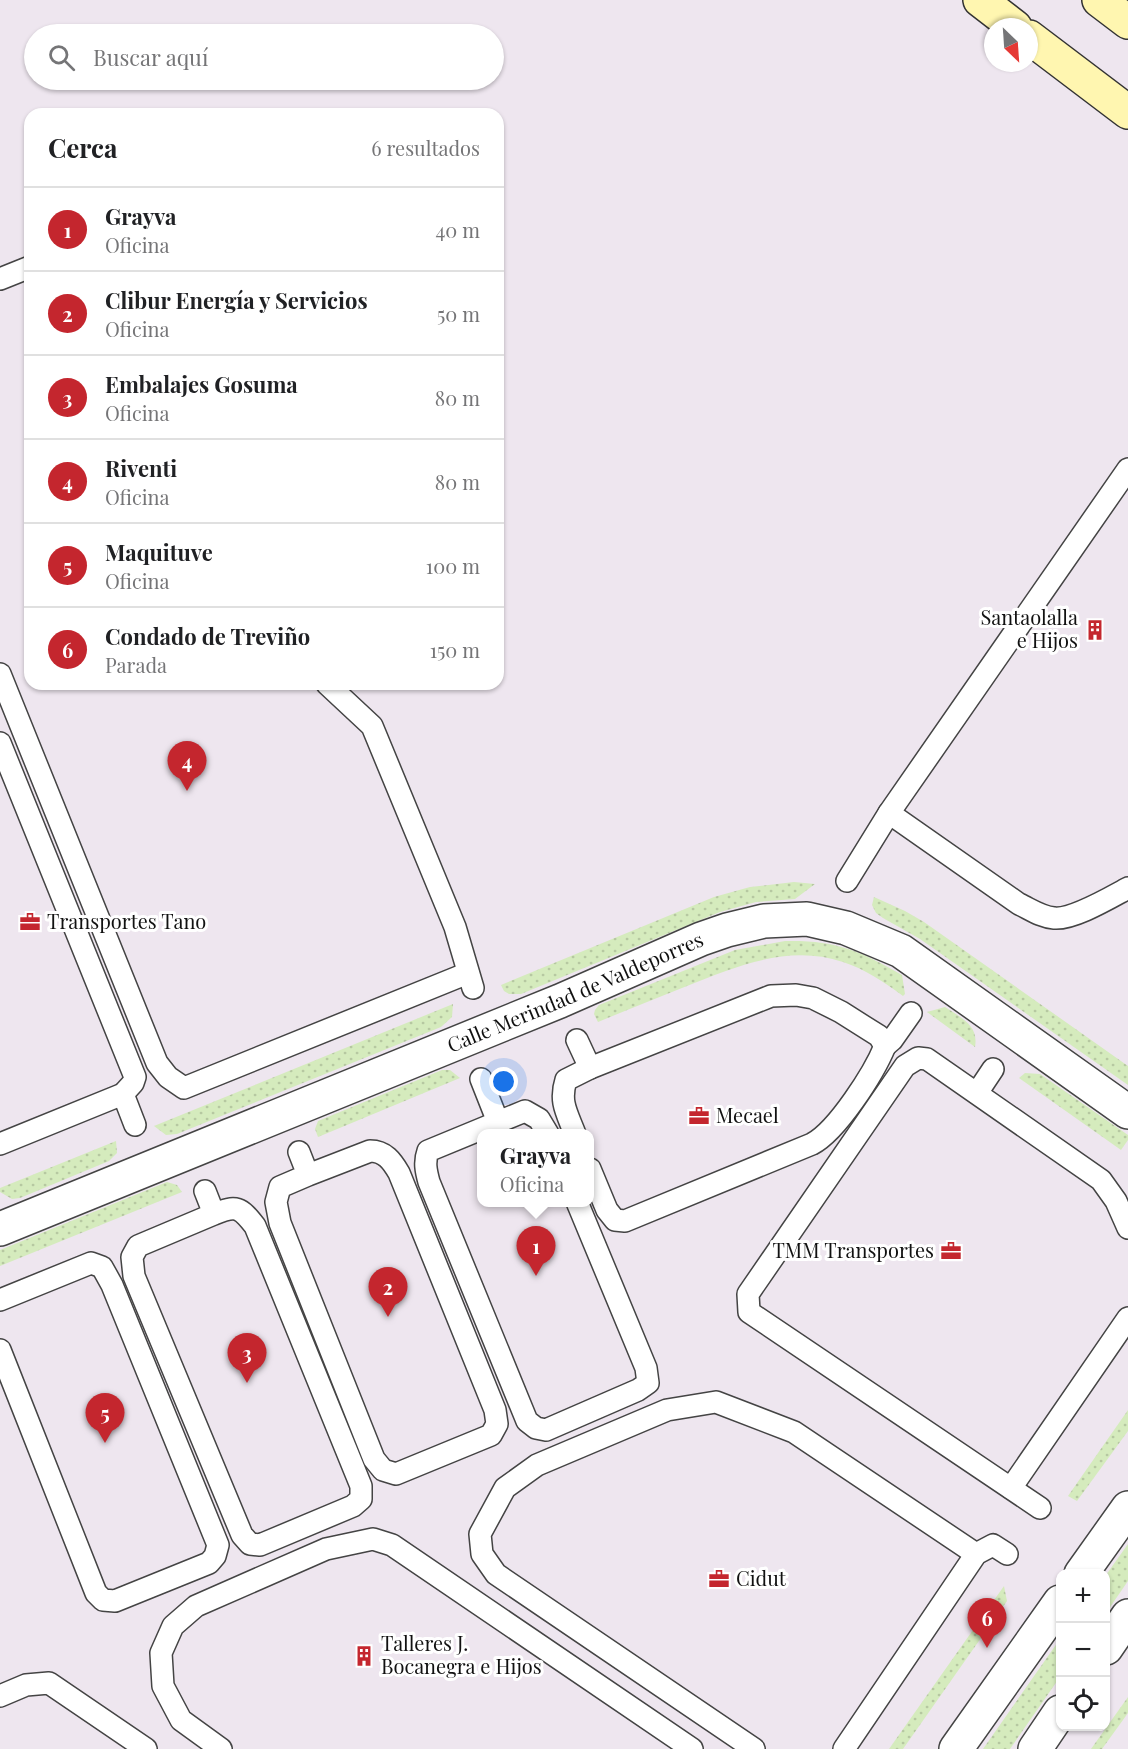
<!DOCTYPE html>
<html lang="es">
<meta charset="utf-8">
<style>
body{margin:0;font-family:"Playfair Display",serif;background:#f2f2f2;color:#202124}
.controls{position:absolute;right:18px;bottom:18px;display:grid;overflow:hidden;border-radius:12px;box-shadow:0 2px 4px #0004}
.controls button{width:54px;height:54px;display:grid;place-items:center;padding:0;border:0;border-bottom:2px solid #e0e0e0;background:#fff;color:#202124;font:30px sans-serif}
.compass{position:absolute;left:984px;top:18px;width:54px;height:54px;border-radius:50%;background:#fff;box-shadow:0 2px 4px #0004;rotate:155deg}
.you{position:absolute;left:504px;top:1082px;width:21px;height:21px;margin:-15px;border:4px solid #fff;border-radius:50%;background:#1a73e8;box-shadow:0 0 0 9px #1a73e833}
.badge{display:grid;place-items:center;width:39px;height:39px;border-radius:50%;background:#c4262e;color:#fff;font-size:20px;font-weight:700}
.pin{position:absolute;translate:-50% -50px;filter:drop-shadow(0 2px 3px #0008)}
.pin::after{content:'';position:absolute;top:32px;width:21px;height:18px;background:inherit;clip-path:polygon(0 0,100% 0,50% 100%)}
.popup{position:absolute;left:477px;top:1129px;width:117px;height:78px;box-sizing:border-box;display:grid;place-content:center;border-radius:12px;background:#fff;filter:drop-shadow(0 2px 4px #0005);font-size:20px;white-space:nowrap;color:#757577}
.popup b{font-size:22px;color:#202124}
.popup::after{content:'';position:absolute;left:50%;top:100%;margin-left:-12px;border:12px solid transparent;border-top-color:#fff}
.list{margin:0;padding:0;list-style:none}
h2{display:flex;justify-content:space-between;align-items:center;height:78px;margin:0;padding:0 24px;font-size:26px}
h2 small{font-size:20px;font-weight:400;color:#757577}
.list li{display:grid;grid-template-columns:39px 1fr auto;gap:18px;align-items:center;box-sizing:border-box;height:84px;padding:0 24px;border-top:2px solid #e0e0e0}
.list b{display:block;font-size:22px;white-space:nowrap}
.list p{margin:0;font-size:20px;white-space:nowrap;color:#757577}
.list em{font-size:20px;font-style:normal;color:#757577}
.icon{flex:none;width:33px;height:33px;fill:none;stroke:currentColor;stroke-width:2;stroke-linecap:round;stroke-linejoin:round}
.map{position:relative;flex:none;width:1128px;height:1749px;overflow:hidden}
.search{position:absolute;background:#fff;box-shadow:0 2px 4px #0004;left:24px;top:24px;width:480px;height:66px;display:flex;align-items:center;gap:15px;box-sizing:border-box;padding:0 21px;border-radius:33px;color:#757577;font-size:22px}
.panel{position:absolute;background:#fff;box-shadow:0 2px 4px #0004;left:24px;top:108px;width:480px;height:582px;border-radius:18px}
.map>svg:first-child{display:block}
.industrial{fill:#eee6ef;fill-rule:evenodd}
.grass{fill:url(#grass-dots)}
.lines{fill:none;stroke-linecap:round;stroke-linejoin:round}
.service-casing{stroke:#444;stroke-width:24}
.minor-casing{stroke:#444;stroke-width:36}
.secondary-casing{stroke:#333;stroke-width:36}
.service{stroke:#fff;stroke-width:21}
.minor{stroke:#fff;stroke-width:33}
.secondary{stroke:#fff6b0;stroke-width:33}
.labels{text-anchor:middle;stroke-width:6;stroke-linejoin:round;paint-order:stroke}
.poi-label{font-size:20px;fill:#111;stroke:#fff;text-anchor:start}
.street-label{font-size:20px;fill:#111;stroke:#fff}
</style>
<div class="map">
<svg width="1128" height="1749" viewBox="0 0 1128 1749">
<defs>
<pattern id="grass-dots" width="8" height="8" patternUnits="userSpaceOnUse" patternTransform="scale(1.5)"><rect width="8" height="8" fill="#d5ebbd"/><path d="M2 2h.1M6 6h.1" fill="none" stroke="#b6c8a1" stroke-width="1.8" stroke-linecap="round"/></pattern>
</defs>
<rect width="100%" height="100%" fill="#fffdf5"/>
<!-- industrial -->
<path class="industrial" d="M0 0H1128V1749H0ZM993 27H1029V63H993ZM34 34H494V80H34ZM30 114H498V684H30ZM482 1134H590V1202H482ZM1060 1574H1106V1726H1060Z"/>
<!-- grass -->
<g class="grass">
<polygon points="794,882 815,884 795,899 756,902 720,912 521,994 509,994 504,991 501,985 714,897 750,887"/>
<polygon points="874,897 905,911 924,922 1128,1066 1128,1085 920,939 883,918 876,913 872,905"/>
<path d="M785 941C835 940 859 950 902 975L905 994 903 996C884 982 865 969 843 962 789 944 737 966 687 986 657 998 627 1010 598 1022L594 1014 595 1010 599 1005 735 950Z"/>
<polygon points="453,1004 452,1017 441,1027 177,1134 166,1135 154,1126"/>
<path d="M945 1007C961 1018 979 1025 975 1047L927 1012Z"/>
<polygon points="442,1070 450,1070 460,1078 318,1137 315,1129 318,1121"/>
<polygon points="1025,1073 1040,1074 1128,1135 1128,1140 1121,1150 1019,1078"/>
<polygon points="116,1141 117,1153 109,1161 20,1198 12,1199 0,1192 0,1188"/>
<polygon points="167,1182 177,1185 182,1192 0,1266 0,1250"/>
<polygon points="1128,1410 1128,1431 1077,1501 1068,1496"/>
<polygon points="1128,1544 1128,1581 1106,1613 1106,1575"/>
<polygon points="1004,1586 1007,1601 903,1749 889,1749"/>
<polygon points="1060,1639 1060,1677 1010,1749 983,1749"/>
<polygon points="1128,1697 1128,1713 1102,1749 1091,1749"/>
</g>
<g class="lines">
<!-- service casing -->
<g class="service-casing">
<g id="service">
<polyline points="0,279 30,267"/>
<polyline points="0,674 157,1063 168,1077 184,1088 468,973"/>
<polyline points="327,684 372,726 455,927 473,988"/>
<polyline points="0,743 135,1077 133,1083 123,1094 0,1144"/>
<path d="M889 813 1019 904C1030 909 1041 917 1054 918 1073 920 1111 897 1128 888"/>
<polyline points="847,881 889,813 1128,469"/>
<polyline points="577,1040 590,1068"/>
<polyline points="885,1046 892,1040 911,1013"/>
<polyline points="481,1079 498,1122"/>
<polyline points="977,1093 993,1069"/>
<polyline points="123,1094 135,1125"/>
<path d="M548 1134 539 1119 525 1111 428 1151C424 1162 426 1171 429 1182L527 1421 536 1428 546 1430 638 1390 648 1383 646 1368 577 1202"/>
<path d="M575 1134C567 1113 559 1102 566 1080L590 1068 771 996 796 995 813 998 841 1012 879 1036 885 1046C874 1073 837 1131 812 1144L625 1221 615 1220 607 1210 590 1169"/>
<path d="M299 1152 308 1175 280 1187 276 1202 280 1223 374 1459 383 1470 396 1474 491 1435 497 1424 495 1410 399 1173C392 1161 385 1151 370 1151L308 1175"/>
<path d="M205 1191 214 1214 138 1246 132 1257 134 1276 242 1535 250 1544 260 1545 353 1506 361 1499V1486L255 1226C240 1207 237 1205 214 1214"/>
<polyline points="0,1300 91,1263 102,1267 112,1285 218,1545 215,1556 209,1563 115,1601 103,1600 96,1593 0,1350"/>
<polyline points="1011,1488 1128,1318"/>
<polyline points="1040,1508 749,1312 748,1294 905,1066 918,1058 927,1059 1101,1180 1116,1201 1128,1228"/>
<polyline points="0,1696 26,1685 49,1683 146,1749"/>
<polyline points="221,1749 181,1720 163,1686 161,1653 173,1626 196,1606 326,1549 373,1539 392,1545 692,1749"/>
<polyline points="754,1749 496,1574 482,1554 480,1534 505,1488 537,1465 667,1410 716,1402 794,1432 976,1554"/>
<polyline points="844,1749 976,1554 993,1545 1007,1554"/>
</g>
</g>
<!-- minor casing -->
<g class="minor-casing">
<g id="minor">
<path id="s1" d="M0 1229 560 1001 701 939 727 930 764 921 807 919 846 928 901 951 1128 1112"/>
<polyline points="1081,1574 1128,1508"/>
<polyline points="1106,1648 1128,1616"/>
<polyline points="956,1749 1060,1602"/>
<polyline points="1035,1749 1060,1712"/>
</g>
</g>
<!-- secondary casing -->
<g class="secondary-casing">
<g id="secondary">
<polyline points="980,0 1015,27"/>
<polyline points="1099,0 1128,22"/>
<polyline points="1029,37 1128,112"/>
</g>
</g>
<!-- service -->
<use href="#service" class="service"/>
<!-- minor -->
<use href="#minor" class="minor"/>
<!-- secondary -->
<use href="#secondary" class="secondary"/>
</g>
<!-- icons -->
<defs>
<g id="building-bare" transform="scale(1.62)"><path d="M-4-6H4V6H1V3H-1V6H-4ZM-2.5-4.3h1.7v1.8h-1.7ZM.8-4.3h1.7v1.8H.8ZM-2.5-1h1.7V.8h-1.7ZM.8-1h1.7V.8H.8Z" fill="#c4262e" stroke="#fff" stroke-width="2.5" paint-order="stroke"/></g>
<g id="office-bare" transform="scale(1.62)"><path d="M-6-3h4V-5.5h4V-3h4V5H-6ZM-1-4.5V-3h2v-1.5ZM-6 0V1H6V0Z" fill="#c4262e" stroke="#fff" stroke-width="2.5" paint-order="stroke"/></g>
</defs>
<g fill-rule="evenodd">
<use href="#building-bare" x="1095" y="630"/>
<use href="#office-bare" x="30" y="922"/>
<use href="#office-bare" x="699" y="1116"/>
<use href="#office-bare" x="951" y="1251"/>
<use href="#office-bare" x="719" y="1579"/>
<use href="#building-bare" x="364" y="1656"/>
</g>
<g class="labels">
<!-- poi labels -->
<g class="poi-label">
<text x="1078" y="625" text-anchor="end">Santaolalla<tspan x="1078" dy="23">e Hijos</tspan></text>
<text x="47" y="929">Transportes Tano</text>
<text x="716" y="1123">Mecael</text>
<text x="934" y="1258" text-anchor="end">TMM Transportes</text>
<text x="736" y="1586">Cidut</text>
<text x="381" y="1651">Talleres J.<tspan x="381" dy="23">Bocanegra e Hijos</tspan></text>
</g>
<!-- street labels -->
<g class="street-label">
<text dy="7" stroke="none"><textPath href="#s1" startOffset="622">Calle Merindad de Valdeporres</textPath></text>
</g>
</g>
</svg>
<div class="controls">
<button>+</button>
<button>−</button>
<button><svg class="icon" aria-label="locate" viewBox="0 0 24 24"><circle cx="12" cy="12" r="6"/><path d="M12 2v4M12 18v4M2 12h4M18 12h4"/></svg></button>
</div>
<svg class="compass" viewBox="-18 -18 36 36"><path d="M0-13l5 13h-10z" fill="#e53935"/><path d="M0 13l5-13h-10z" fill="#757577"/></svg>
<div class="you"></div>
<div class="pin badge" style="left:536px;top:1276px">1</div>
<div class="popup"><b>Grayva</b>Oficina</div>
<div class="pin badge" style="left:388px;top:1317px">2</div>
<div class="pin badge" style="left:247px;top:1383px">3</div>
<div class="pin badge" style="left:187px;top:791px">4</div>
<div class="pin badge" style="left:105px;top:1443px">5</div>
<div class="pin badge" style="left:987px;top:1648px">6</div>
<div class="search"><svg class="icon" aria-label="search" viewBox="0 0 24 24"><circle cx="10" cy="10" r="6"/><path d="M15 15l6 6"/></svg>Buscar aquí</div>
<section class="panel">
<h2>Cerca<small>6 resultados</small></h2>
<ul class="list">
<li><span class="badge">1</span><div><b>Grayva</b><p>Oficina</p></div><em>40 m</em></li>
<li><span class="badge">2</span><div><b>Clibur Energía y Servicios</b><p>Oficina</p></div><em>50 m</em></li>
<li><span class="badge">3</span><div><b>Embalajes Gosuma</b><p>Oficina</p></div><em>80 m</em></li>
<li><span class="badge">4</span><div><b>Riventi</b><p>Oficina</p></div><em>80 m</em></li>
<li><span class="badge">5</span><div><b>Maquituve</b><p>Oficina</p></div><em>100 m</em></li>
<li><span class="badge">6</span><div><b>Condado de Treviño</b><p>Parada</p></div><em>150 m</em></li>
</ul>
</section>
</div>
